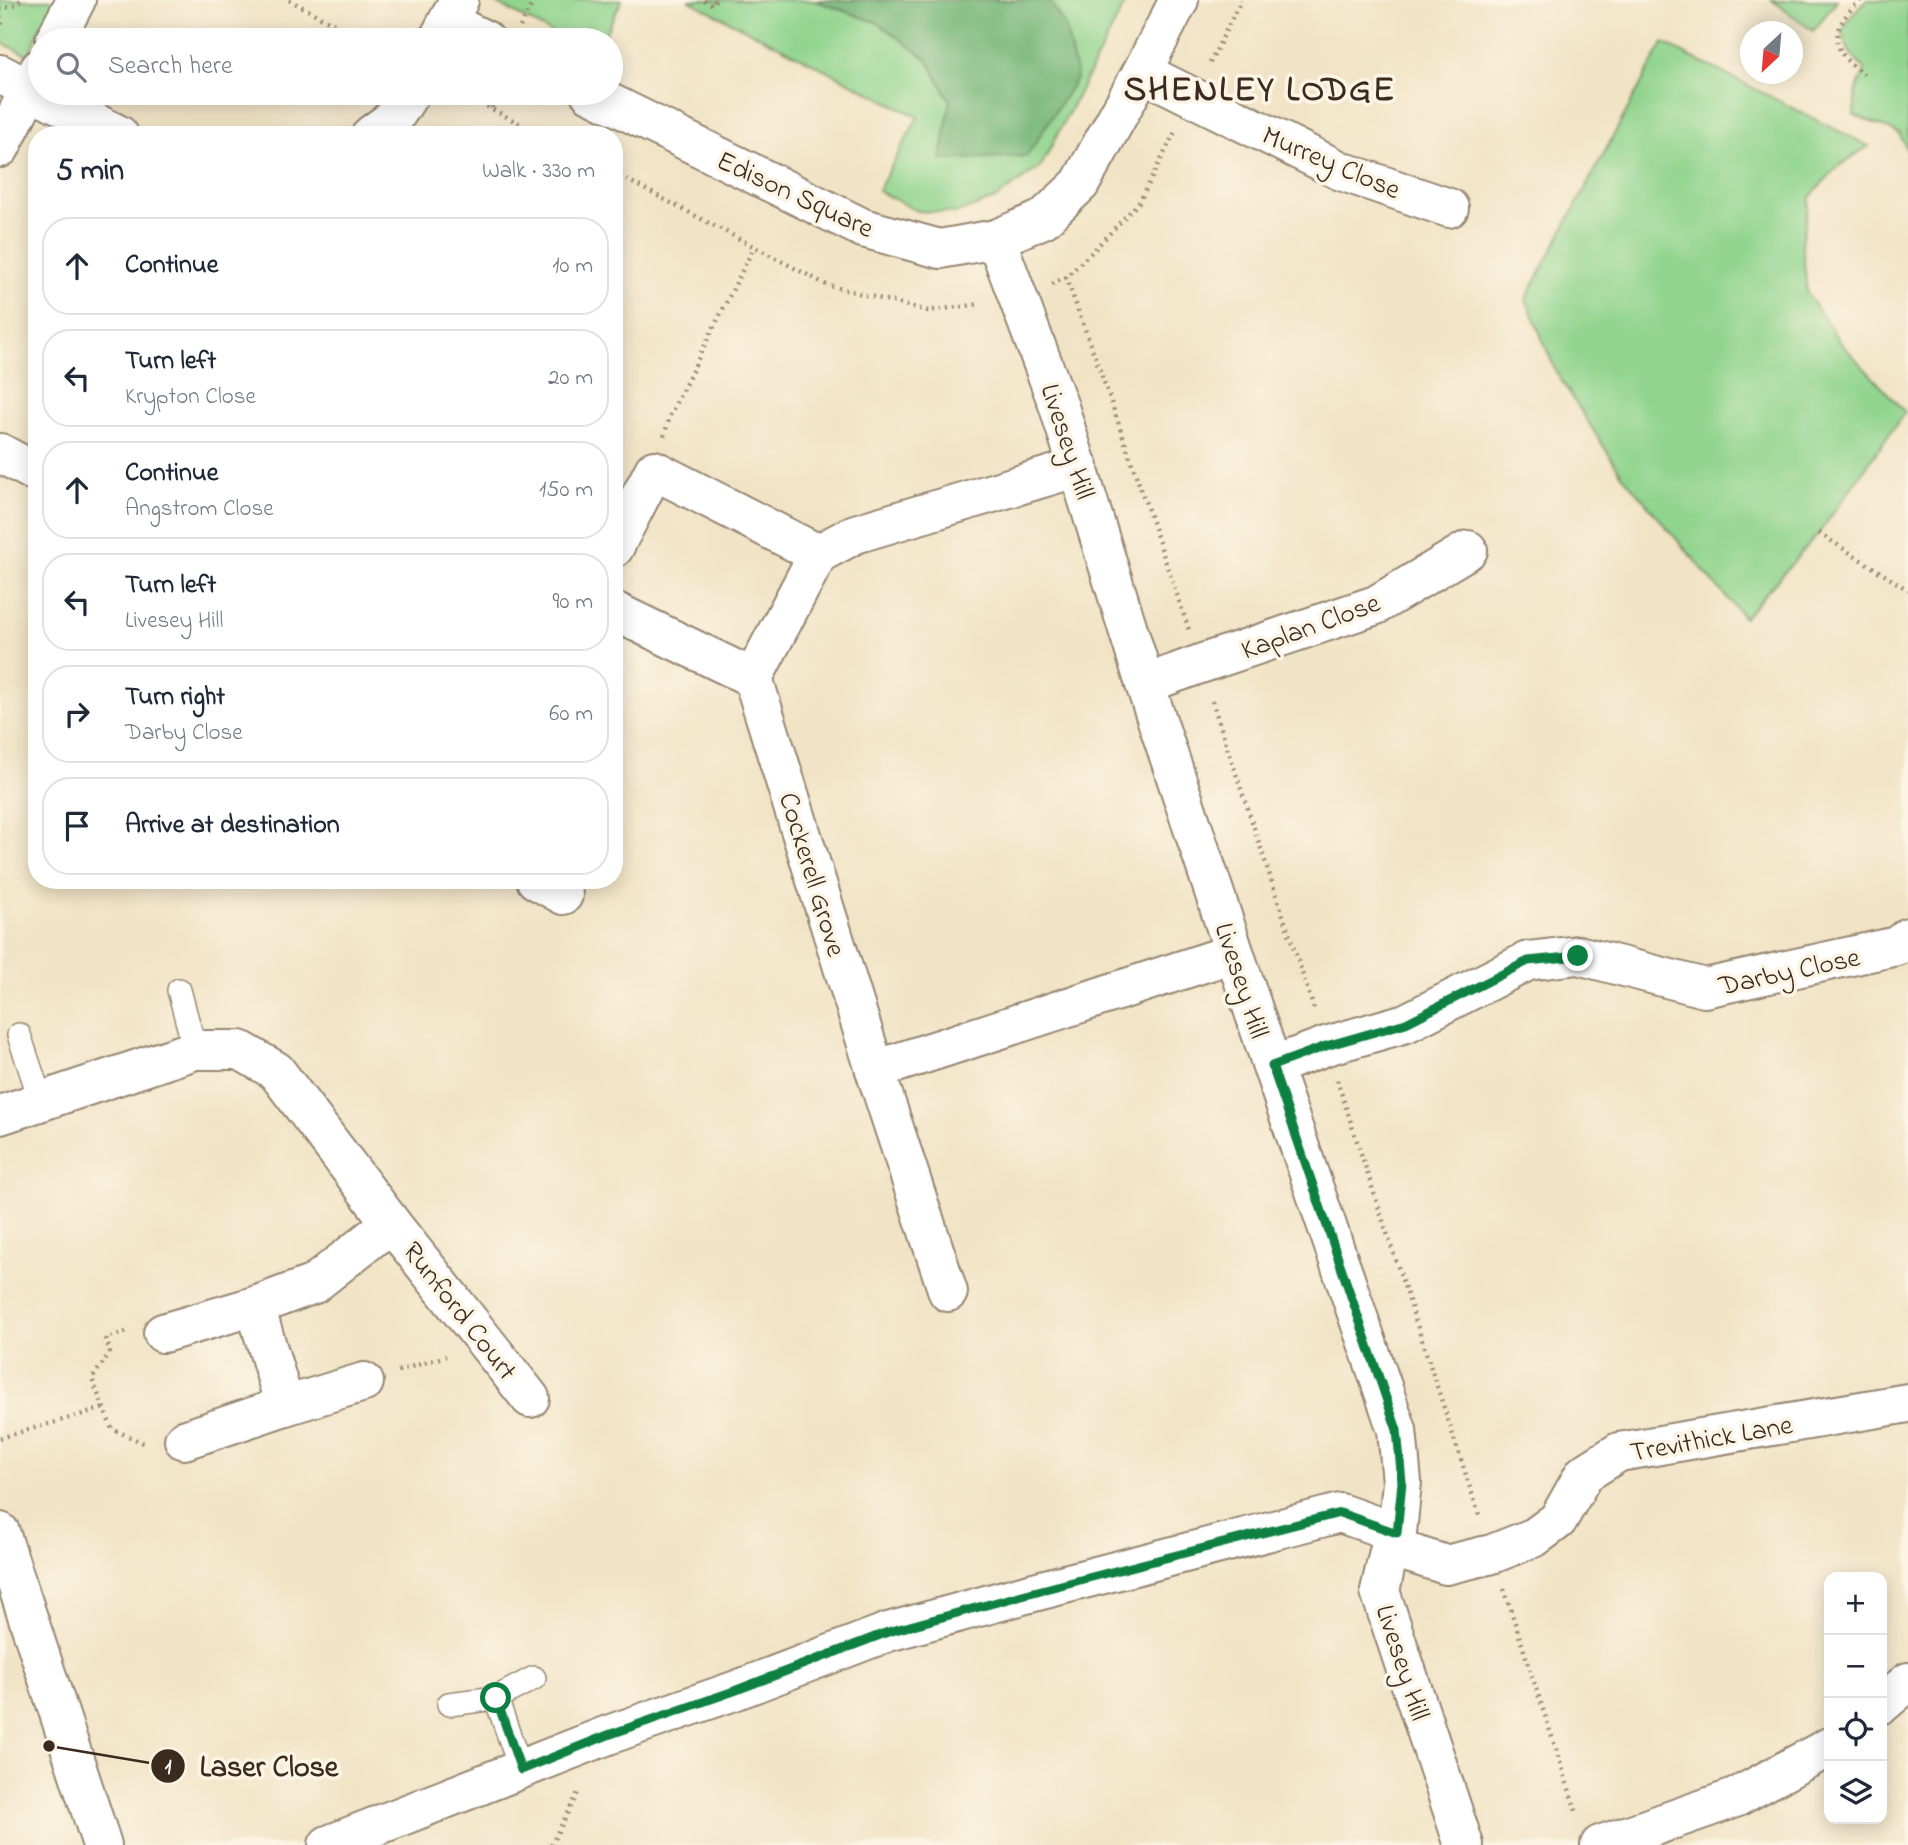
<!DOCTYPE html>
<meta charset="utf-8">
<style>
body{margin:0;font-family:"Indie Flower",sans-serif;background:#f6f6f7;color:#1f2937}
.controls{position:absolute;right:21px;bottom:21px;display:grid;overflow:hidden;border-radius:14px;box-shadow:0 4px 18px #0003}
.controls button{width:63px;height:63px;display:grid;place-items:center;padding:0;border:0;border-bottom:2px solid #e0e1e3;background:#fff;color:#1f2937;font:35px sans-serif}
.compass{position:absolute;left:1740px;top:21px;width:63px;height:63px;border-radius:50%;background:#fff;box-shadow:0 4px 18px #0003;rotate:206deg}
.stop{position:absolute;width:21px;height:21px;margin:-16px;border:5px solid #0b8043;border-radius:50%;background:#fff}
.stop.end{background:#0b8043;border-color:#fff;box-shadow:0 2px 7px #0008}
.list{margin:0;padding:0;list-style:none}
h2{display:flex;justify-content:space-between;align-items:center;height:91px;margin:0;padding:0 28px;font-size:30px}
h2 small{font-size:23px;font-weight:400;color:#747a83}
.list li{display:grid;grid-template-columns:46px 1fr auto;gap:21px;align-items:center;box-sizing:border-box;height:98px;margin:0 14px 14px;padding:0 14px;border:2px solid #e0e1e3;border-radius:28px}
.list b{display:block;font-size:26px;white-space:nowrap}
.list p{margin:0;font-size:23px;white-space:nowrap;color:#747a83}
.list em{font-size:23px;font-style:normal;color:#747a83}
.icon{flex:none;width:38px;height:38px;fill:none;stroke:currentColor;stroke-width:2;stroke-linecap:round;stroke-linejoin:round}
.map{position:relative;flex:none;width:1908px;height:1845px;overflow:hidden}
.search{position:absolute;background:#fff;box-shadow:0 4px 18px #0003;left:28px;top:28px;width:595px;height:77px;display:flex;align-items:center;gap:18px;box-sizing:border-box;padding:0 24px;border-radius:38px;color:#747a83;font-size:26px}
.panel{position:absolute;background:#fff;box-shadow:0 4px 18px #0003;left:28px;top:126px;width:595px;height:763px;border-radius:28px}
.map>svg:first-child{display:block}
.green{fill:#90d48d;stroke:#667f56;stroke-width:2}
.forest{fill:#74b678;stroke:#58704b;stroke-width:2}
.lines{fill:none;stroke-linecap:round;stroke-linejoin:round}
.lane-casing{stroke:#968672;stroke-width:26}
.street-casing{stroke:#968672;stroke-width:42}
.path{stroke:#968672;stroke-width:4.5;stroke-dasharray:2 5;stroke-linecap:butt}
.lane{stroke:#fff;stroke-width:23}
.street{stroke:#fff;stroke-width:38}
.route{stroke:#0b8043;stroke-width:9}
.labels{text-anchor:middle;stroke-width:7;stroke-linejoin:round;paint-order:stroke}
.street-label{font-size:28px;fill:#3b2a1e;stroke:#fcf5e5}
.district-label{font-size:35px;font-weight:bold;letter-spacing:2px;fill:#3b2a1e;stroke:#fcf5e5}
.leader{fill:none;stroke:#3b2a1e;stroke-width:2.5}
.callout-dot{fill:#3b2a1e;stroke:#fcf5e5;stroke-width:2.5}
.mark-label{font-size:21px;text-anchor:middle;font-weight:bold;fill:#fff}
.callout-label{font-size:30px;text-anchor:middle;font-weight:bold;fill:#3b2a1e;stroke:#fcf5e5;stroke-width:7;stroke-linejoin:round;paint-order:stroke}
</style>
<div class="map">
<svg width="1908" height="1845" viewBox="0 0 1908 1845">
<rect width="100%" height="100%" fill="#fcf5e5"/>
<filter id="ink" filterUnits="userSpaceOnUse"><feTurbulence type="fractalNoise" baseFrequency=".0143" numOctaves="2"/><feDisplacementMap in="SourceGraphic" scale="14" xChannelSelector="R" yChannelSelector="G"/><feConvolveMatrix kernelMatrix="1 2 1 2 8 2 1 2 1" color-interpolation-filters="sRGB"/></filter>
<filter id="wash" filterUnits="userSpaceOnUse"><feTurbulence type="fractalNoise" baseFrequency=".00686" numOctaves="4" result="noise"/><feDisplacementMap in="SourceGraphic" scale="28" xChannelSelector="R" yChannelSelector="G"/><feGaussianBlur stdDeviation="1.57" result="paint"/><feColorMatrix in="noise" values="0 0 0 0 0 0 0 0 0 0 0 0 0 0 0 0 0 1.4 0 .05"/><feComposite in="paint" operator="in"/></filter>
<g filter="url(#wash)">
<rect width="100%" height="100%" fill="#f1e3c5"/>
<!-- green -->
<g class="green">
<polygon points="0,0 55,0 28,55 0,42"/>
<polygon points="498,0 622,0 602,40 565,40 496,3"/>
<polygon points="688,0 1127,0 1041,166 995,199 957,213 918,211 878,191 918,117"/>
<polygon points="1772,0 1837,0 1813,31"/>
<path d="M1867 0H1908V170L1907 150 1899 133 1854 115 1856 91 1865 69C1852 58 1846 48 1842 32L1852 14Z"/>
<polygon points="1663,43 1869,146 1836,168 1810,197 1802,241 1807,293 1840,342 1905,412 1819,533 1744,618 1622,475 1556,372 1526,299"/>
</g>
<!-- forest -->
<polygon class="forest" points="813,0 1049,0 1065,26 1077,77 1027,156 941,160 950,101 927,59 878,23"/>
</g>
<g filter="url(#ink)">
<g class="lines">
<!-- lane casing -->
<g class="lane-casing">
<g id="lane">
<polyline points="179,990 195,1050"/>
<polyline points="19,1035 41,1101"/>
<polyline points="496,1698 521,1770"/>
<polyline points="449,1704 496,1698 534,1678"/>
</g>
</g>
<!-- street casing -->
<g class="street-casing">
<g id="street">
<polyline points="448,22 485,40"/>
<polyline points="55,40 76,0"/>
<polyline points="438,40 459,0"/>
<polyline points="1142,72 1341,171 1449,208"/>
<polyline points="0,74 119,135"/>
<polyline points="590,93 863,228 940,249 996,239 1043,219 1080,184 1142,72 1179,0"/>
<polyline points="371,135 394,118 410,93"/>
<polyline points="0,148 40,68"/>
<polyline points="996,239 1059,407 1145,684 1272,1066 1397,1430 1402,1482 1397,1533 1390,1547 1380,1591 1464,1845"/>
<polyline points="0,453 37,473"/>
<polyline points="1079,467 855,534 818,554 753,678 875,1070 1234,953"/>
<polyline points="614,548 654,470 818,554"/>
<polyline points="614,611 753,678"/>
<polyline points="1145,684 1200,664 1376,605 1468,550"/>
<polyline points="536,880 563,895"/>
<polyline points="1272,1066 1326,1046 1406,1023 1528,961 1578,955 1705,988 1897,946 1908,937"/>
<polyline points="875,1070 948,1292"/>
<polyline points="0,1115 195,1050 240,1050 276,1071 391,1223 530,1398"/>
<polyline points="255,1306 285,1406"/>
<polyline points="163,1333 255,1306 314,1284 391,1223"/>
<polyline points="184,1440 285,1406 364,1382"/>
<polyline points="0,1532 102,1845"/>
<polyline points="1390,1547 1446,1565 1492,1554 1535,1537 1558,1520 1584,1474 1619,1452 1908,1403"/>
<polyline points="1882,1704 1908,1682"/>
<polyline points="328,1845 608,1735 734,1691 888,1632 1026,1594 1340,1513 1397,1533"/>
<polyline points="1600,1845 1735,1798 1829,1747"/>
</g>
</g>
<!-- path -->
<g class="path">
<polyline points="289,0 364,40"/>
<polyline points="704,0 713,5 715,0"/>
<path d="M1861 0C1830 27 1828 51 1864 74"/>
<polyline points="0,10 14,5 21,0"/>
<polyline points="0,16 2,25 0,30"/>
<polyline points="520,27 534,0"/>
<polyline points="1210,63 1241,0"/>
<polyline points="462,93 541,135"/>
<polyline points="487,93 492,108"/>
<polyline points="614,173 827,285 928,311 981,304"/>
<polyline points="1066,277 1107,390 1189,630"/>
<polyline points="1052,284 1066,277 1094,250 1140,201 1176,130"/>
<polyline points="664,436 671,413 754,247"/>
<polyline points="1819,533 1908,590"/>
<polyline points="1212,701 1314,1009"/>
<polyline points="1337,1080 1480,1518"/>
<polyline points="126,1332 106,1338 110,1352 92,1379 112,1429 146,1444"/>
<polyline points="398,1371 446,1356"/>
<polyline points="0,1438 104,1408"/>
<polyline points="1504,1589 1577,1814"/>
<polyline points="551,1845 580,1789"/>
</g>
<!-- lane -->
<use href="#lane" class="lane"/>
<!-- street -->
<use href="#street" class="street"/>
</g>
</g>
<g class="lines" filter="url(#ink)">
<!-- route -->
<polyline class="route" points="496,1698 521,1770 608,1735 734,1691 888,1632 1026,1594 1340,1513 1397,1533 1402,1482 1397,1430 1272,1066 1326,1046 1406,1023 1528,961 1578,956"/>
</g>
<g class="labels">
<!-- street labels -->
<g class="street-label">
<text transform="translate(1332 161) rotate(23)" y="10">Murrey Close</text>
<text transform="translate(796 193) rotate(25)" y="10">Edison Square</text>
<text transform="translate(1069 441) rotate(72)" y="10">Livesey Hill</text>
<text transform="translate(1310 625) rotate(-20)" y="10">Kaplan Close</text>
<text transform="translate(814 874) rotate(73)" y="10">Cockerell Grove</text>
<text transform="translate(1789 970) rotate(-12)" y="10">Darby Close</text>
<text transform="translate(1243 980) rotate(72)" y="10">Livesey Hill</text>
<text transform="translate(461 1310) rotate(52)" y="10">Runford Court</text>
<text transform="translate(1711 1437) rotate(-10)" y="10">Trevithick Lane</text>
<text transform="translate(1404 1662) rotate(72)" y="10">Livesey Hill</text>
</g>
<!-- district labels -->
<g class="district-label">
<text x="1260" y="100">SHENLEY LODGE</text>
</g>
</g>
<!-- callouts -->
<path class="leader" d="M49 1746L168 1766"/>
<g class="callout-dot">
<circle cx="49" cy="1746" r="7"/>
<circle cx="168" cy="1766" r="18"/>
</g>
<g class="mark-label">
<text x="168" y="1773">1</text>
</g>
<g class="callout-label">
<text x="269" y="1776">Laser Close</text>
</g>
</svg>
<div class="controls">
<button>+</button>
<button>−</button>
<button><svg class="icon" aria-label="locate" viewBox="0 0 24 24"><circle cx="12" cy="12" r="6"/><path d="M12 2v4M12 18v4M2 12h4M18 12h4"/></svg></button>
<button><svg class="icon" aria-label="layers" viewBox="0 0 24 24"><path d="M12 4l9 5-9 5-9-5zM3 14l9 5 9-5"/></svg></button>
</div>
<svg class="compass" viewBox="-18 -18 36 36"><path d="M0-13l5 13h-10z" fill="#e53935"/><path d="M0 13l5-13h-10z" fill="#747a83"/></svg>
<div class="stop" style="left:496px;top:1698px"></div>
<div class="stop end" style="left:1578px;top:956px"></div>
<div class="search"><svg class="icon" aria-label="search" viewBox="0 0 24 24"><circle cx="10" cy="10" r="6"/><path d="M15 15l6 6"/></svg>Search here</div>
<section class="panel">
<h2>5 min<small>Walk · 330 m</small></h2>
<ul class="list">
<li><svg class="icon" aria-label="ahead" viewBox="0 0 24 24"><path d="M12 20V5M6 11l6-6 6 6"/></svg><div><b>Continue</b></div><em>10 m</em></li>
<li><svg class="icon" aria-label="left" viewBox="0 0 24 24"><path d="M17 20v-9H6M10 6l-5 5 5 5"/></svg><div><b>Turn left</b><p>Krypton Close</p></div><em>20 m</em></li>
<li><svg class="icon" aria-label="ahead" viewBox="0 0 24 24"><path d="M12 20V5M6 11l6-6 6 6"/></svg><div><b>Continue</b><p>Angstrom Close</p></div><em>150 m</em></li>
<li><svg class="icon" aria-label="left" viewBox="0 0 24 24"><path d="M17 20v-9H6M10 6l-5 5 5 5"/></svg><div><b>Turn left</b><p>Livesey Hill</p></div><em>90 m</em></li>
<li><svg class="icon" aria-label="right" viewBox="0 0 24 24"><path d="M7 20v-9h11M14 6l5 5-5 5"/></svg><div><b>Turn right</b><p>Darby Close</p></div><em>60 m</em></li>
<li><svg class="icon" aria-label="arrive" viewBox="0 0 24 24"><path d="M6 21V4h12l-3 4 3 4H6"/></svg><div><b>Arrive at destination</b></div></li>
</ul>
</section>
</div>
